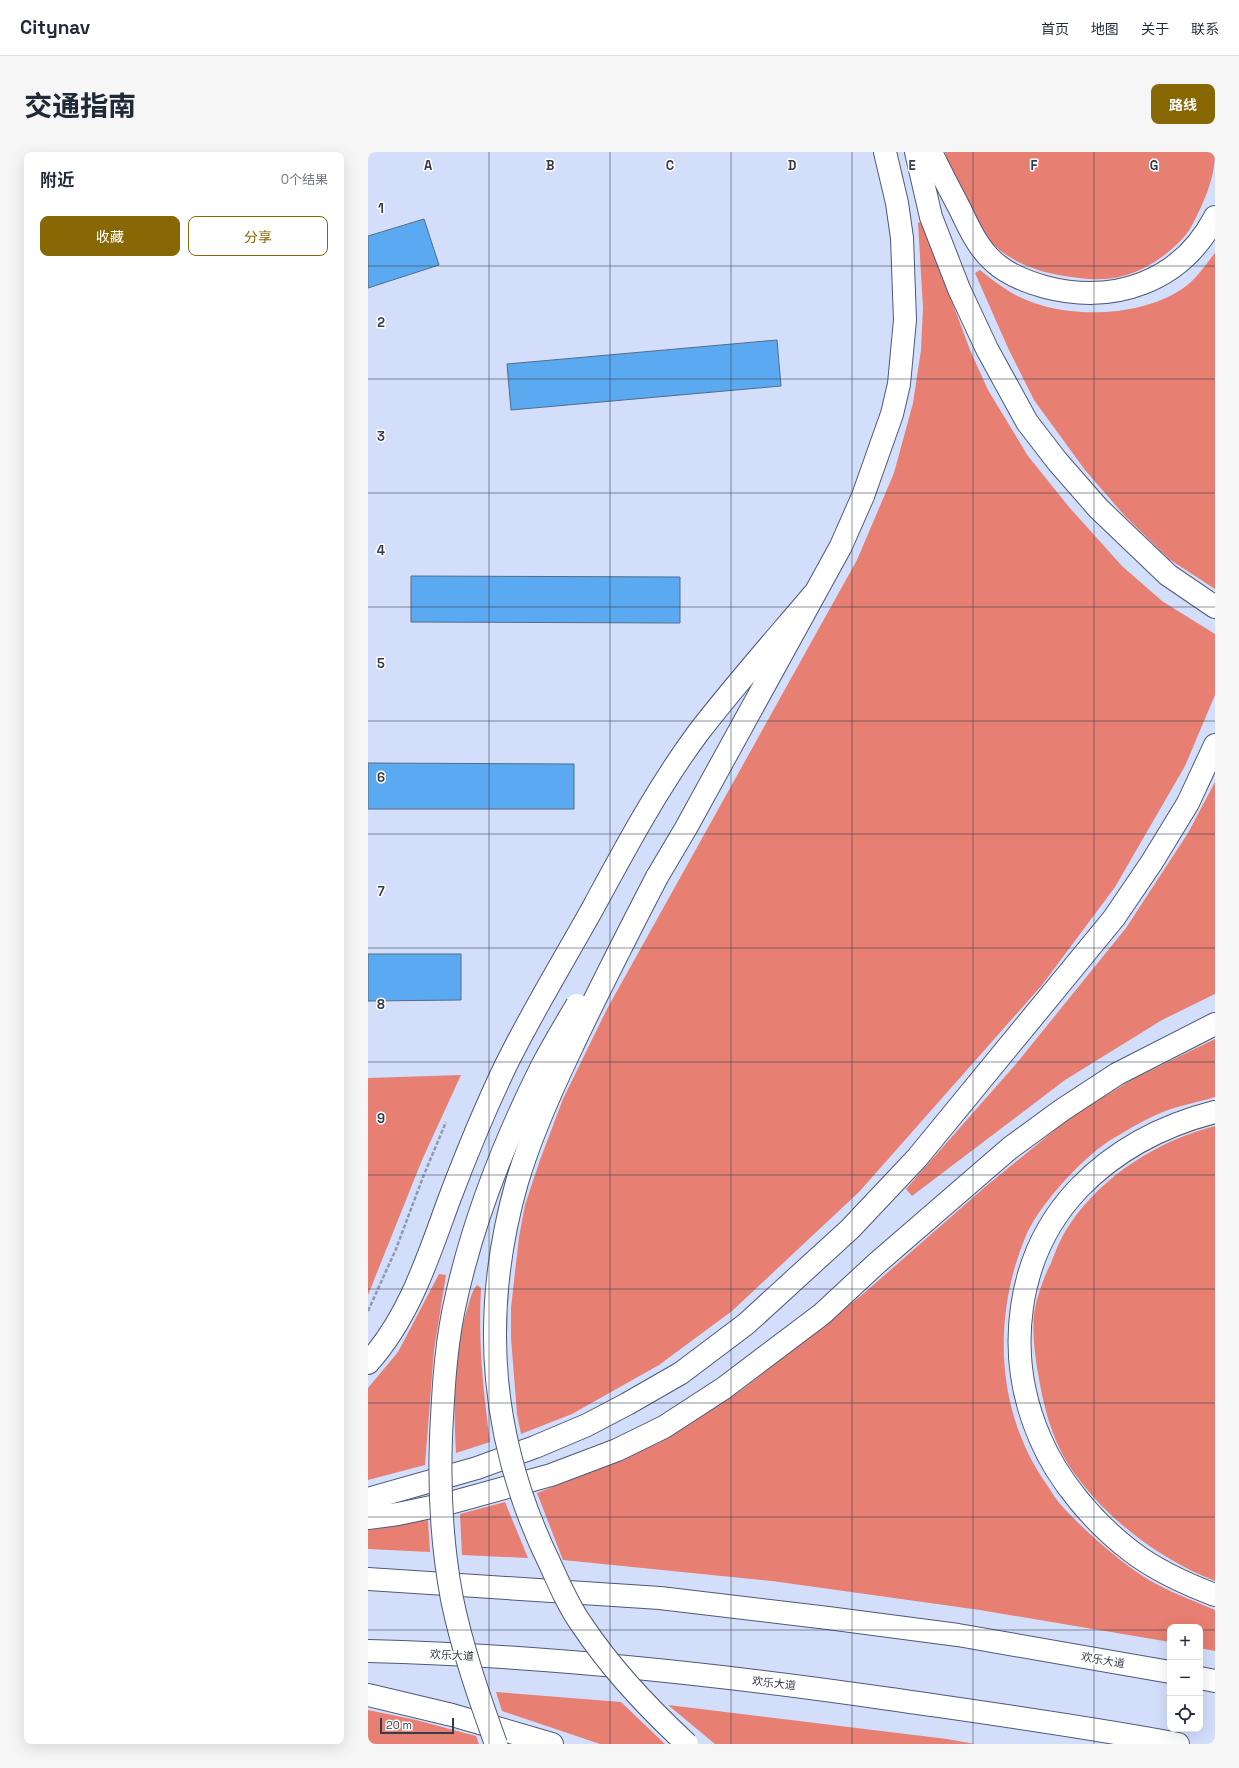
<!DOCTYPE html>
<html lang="zh">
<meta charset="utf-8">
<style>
body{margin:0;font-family:"Space Grotesk","Noto Sans SC",sans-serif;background:#f6f6f7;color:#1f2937}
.controls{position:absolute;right:12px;bottom:12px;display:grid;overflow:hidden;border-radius:8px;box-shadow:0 4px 16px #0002}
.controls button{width:36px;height:36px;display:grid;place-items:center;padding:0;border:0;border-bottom:1px solid #e0e1e3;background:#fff;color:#1f2937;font:20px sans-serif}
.scale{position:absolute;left:12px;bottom:10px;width:74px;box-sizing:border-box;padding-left:4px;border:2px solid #353b49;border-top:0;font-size:11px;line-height:14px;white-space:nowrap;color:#353b49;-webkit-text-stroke:3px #fff;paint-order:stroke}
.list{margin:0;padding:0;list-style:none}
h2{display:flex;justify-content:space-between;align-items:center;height:52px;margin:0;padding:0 16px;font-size:17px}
h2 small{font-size:13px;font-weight:400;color:#747a83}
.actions{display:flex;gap:8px;padding:12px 16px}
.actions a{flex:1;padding:9px 0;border:1px solid #876804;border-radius:8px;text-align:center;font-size:14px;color:#876804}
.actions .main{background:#876804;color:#fff}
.icon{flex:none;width:22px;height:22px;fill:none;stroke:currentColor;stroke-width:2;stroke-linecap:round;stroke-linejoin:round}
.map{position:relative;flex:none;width:847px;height:1592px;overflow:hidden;border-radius:8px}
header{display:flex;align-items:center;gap:24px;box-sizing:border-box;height:56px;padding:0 20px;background:#fff;border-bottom:1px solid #e0e1e3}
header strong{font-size:19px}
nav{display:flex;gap:22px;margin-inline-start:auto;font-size:14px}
.intro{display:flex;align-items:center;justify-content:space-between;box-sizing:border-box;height:96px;padding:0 24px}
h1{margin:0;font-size:28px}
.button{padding:10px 18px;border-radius:8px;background:#876804;color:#fff;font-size:14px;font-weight:700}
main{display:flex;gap:24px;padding:0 24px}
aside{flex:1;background:#fff;border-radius:8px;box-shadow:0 4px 16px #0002}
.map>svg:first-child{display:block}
.forest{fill:#e77f72}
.building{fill:#5ba9f0;stroke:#526d87}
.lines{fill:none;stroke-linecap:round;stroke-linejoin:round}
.highway-casing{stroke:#4d5977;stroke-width:24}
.path{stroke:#8f98af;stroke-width:2.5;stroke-dasharray:4 2;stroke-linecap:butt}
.highway{stroke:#fff;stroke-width:22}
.highway-bridge-casing{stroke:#4d5977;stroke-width:24;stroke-linecap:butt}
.highway-bridge{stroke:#fff;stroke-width:22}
.grid{fill:none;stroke:#353b49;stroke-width:1;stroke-opacity:0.55}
.labels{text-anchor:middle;stroke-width:3;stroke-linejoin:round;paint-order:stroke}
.street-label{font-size:11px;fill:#353b49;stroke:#fff}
.grid-label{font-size:13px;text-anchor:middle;font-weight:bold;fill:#353b49;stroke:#fff;stroke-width:3;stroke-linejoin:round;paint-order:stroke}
</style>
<header>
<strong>Citynav</strong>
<nav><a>首页</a><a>地图</a><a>关于</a><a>联系</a></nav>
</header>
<div class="intro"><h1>交通指南</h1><a class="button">路线</a></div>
<main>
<aside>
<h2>附近<small>0个结果</small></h2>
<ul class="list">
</ul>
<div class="actions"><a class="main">收藏</a><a>分享</a></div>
</aside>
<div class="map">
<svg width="847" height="1592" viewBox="0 0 847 1592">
<rect width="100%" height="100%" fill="#d3defb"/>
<!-- forest -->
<g class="forest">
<path d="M577 0H847C847 20 841 37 833 55 828 65 823 78 815 86 795 108 764 127 733 127 723 128 713 126 703 125 679 122 652 114 633 99 612 83 602 56 591 33 586 22 580 12 577 0Z"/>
<polygon points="554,69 602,198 620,238 660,304 701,355 754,414 794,449 847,482 847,543 817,614 747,735 674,833 491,1040 364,1159 291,1213 204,1262 153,1282 149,1262 143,1186 143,1156 151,1085 157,1053 172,1008 195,947 239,857 489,408 526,321 545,251 553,198 555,156 550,71"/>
<path d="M847 101V437L801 407 757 364 717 318 666 248 640 196 607 121 612 118C627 130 642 142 661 149 706 167 774 164 814 137 828 128 837 113 847 101Z"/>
<polygon points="847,630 847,842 794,868 697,928 544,1044 538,1037 648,912 758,776 820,681"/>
<path d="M847 887V945C828 951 806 954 788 963 772 970 756 980 741 989 713 1007 669 1055 657 1086 624 1167 628 1261 679 1333 684 1340 688 1348 694 1354 713 1375 740 1399 763 1416 788 1435 819 1446 847 1458V1499L832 1496V1475H802V1490L612 1458 404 1429 195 1408 169 1341 213 1324 291 1291 375 1237 495 1142 617 1035 704 964 765 927Z"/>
<polygon points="93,923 54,1008 0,1143 0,926"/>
<path d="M847 974V1429C789 1406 734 1364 700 1312 684 1286 676 1256 671 1227 667 1205 664 1183 666 1161 669 1144 675 1127 683 1111 688 1098 694 1083 702 1072 736 1022 790 989 847 974Z"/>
<polygon points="71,1122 78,1123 66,1198 57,1313 0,1328 0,1236 30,1200"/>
<path d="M109 1133 113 1136C110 1191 115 1236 122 1290L88 1301C86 1253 84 1202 100 1155 102 1147 104 1139 109 1133Z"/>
<polygon points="137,1350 160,1406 94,1403 92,1362"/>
<polygon points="60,1368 62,1400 0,1397 0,1378"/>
<polygon points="128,1540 253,1550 297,1592 232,1592 134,1559"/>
<polygon points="300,1553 579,1587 607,1592 347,1592"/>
<polygon points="0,1558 48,1568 108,1584 111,1592 0,1592"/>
</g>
<!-- building -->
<g class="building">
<polygon points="56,67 71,113 0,136 0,84"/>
<polygon points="409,188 413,234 143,258 139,212"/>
<polygon points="43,424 312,425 312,471 43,470"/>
<polygon points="0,611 206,612 206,657 0,657"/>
<polygon points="0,802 93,802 93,848 0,849"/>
</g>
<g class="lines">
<!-- highway casing -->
<g class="highway-casing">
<g id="highway">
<polyline points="548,0 563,65 591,137 619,197 659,270 689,309 730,356 800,423 847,455"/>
<path d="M563 0C572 19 582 38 592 57 601 76 610 96 626 110 640 123 659 130 677 135 746 153 813 130 847 65"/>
<polyline points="289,725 318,676 473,394 495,344 524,262 531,232 537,168 534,86 529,51 517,0"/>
<path d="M847 960C796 973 748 998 711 1036 647 1103 636 1203 672 1286 690 1329 727 1372 764 1400 789 1419 818 1432 847 1443"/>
<path d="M0 1211C42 1164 60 1105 81 1048 98 1003 116 959 137 915 164 860 196 808 226 754 258 695 290 635 330 581 366 534 406 489 445 443"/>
<polyline points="0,1347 109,1316 167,1295 219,1273 259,1252 313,1221 378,1172 482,1077 549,1006 746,766 784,710 820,651 847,593"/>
<polyline points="0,1366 30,1362 82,1351 183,1323 249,1298 296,1275 356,1236 454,1162 509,1111 642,996 694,958 749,922 847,872"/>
<polyline points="0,1427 292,1446 460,1466 590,1483 802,1520"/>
<path d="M0 1499C175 1503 349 1522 522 1547 618 1561 714 1574 810 1592"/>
<polyline points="832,1526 847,1529"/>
<polyline points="0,1543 84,1563 184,1592"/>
</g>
</g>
<!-- path -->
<polyline class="path" points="0,1159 28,1097 55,1025 78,970"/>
<!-- highway -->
<use href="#highway" class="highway"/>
<!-- highway-bridge casing -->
<g class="highway-bridge-casing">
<g id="highway-bridge">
<path d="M289 725C259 783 229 841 201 901 181 943 162 986 149 1030 111 1164 122 1290 183 1414 192 1434 201 1455 214 1473 244 1518 280 1556 319 1592"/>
<path d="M128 1592C111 1545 94 1496 84 1447 74 1394 71 1339 73 1285 75 1244 77 1202 85 1161 102 1076 135 992 174 914 185 893 197 873 209 853"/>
</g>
</g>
<!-- highway-bridge -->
<use href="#highway-bridge" class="highway-bridge"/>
</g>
<!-- grid -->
<path class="grid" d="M121 0V1592M242 0V1592M363 0V1592M484 0V1592M605 0V1592M726 0V1592M0 114H847M0 227H847M0 341H847M0 455H847M0 569H847M0 682H847M0 796H847M0 910H847M0 1023H847M0 1137H847M0 1251H847M0 1365H847M0 1478H802M832 1478H847"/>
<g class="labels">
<!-- street labels -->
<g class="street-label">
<text transform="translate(84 1503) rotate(3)" y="4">欢乐大道</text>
<text transform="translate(735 1508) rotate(10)" y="4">欢乐大道</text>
<text transform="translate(406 1531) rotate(7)" y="4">欢乐大道</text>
</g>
</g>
<g class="grid-label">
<text x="60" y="18">A</text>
<text x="182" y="18">B</text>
<text x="302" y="18">C</text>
<text x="424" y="18">D</text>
<text x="544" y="18">E</text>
<text x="666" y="18">F</text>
<text x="786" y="18">G</text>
<text x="13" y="61">1</text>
<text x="13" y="175">2</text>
<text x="13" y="289">3</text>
<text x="13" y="403">4</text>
<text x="13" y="516">5</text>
<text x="13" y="630">6</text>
<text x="13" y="744">7</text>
<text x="13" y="857">8</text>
<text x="13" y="971">9</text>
</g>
</svg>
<div class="controls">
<button>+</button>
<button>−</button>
<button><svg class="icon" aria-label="locate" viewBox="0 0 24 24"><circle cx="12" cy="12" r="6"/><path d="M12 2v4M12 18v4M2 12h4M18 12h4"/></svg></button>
</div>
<div class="scale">20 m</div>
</div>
</main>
